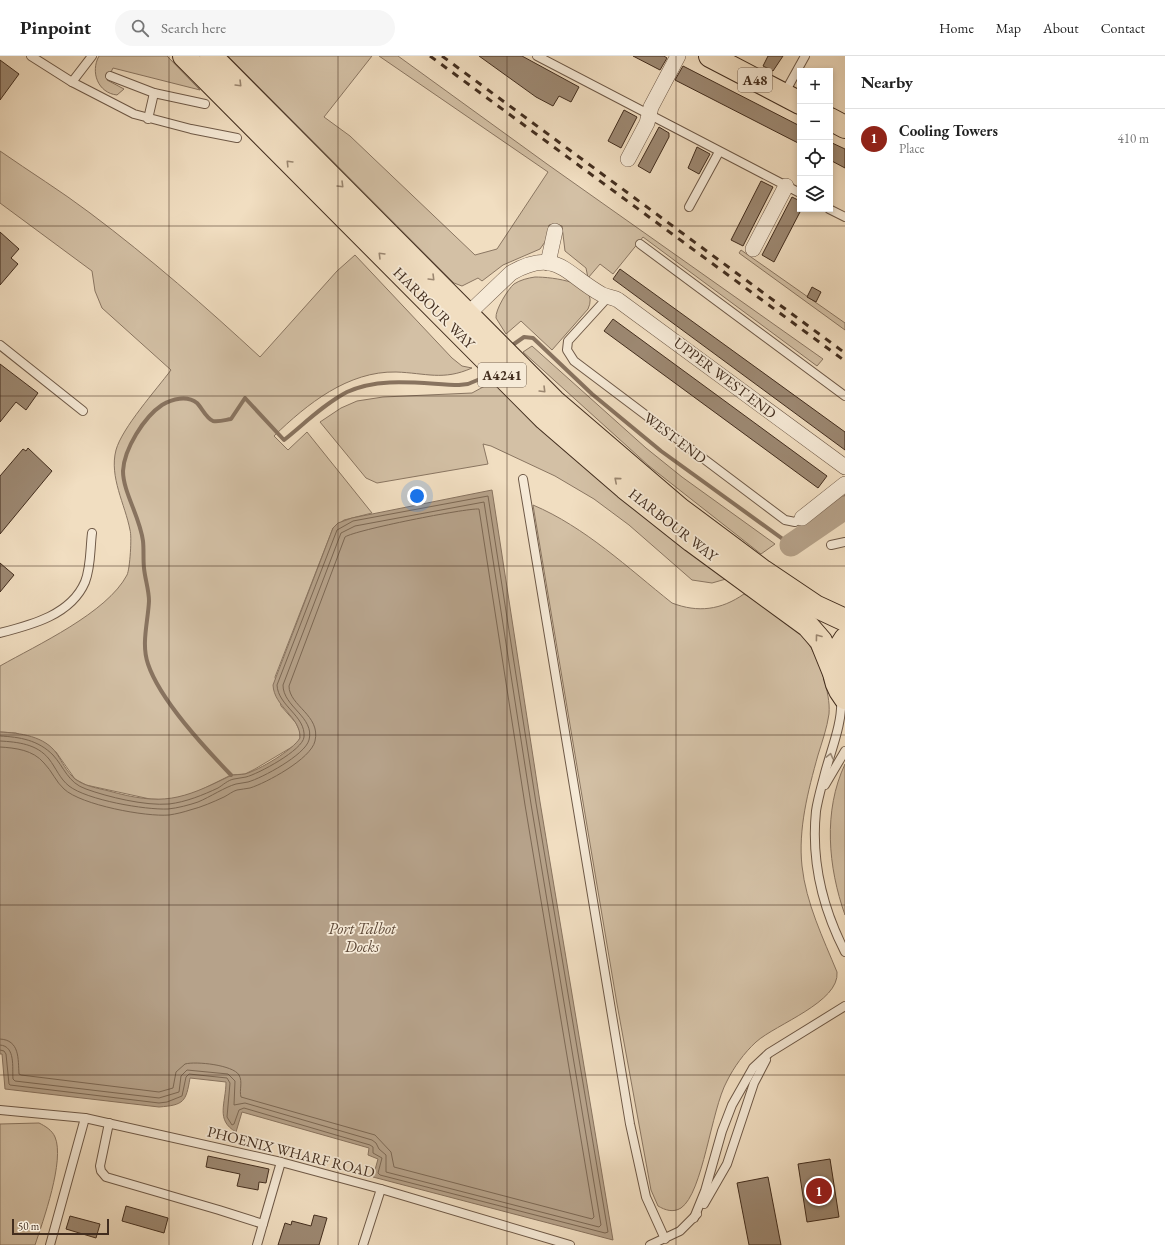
<!DOCTYPE html>
<meta charset="utf-8">
<style>
body{margin:0;font-family:"EB Garamond",serif;background:#f6f6f6;color:#222}
.controls{position:absolute;right:12px;top:12px;display:grid;overflow:hidden;border-radius:0px;box-shadow:0 2px 6px #0003}
.controls button{width:36px;height:36px;display:grid;place-items:center;padding:0;border:0;border-bottom:1px solid #e0e0e0;background:#fff;color:#222;font:20px sans-serif}
.scale{position:absolute;left:12px;bottom:10px;width:97px;box-sizing:border-box;padding-left:4px;border:2px solid #422d1e;border-top:0;font-size:11px;line-height:14px;white-space:nowrap;color:#422d1e;-webkit-text-stroke:3px #f6ead7;paint-order:stroke}
.you{position:absolute;left:417px;top:440px;width:14px;height:14px;margin:-10px;border:3px solid #fff;border-radius:50%;background:#1a73e8;box-shadow:0 0 0 6px #1a73e833}
.badge{display:grid;place-items:center;width:26px;height:26px;border-radius:50%;background:#8f2418;color:#fff;font-size:13px;font-weight:700}
.pin{position:absolute;translate:-50% -50%;border:2px solid #fff;box-shadow:0 1px 4px #0006}
.list{margin:0;padding:0;list-style:none}
h2{display:flex;justify-content:space-between;align-items:center;height:52px;margin:0;padding:0 16px;font-size:17px}
h2 small{font-size:13px;font-weight:400;color:#767676}
.list li{display:grid;grid-template-columns:26px 1fr auto;gap:12px;align-items:center;box-sizing:border-box;height:60px;padding:0 16px;border-top:1px solid #e0e0e0}
.list b{display:block;font-size:15px;white-space:nowrap}
.list p{margin:0;font-size:13px;white-space:nowrap;color:#767676}
.list em{font-size:13px;font-style:normal;color:#767676}
.icon{flex:none;width:22px;height:22px;fill:none;stroke:currentColor;stroke-width:2;stroke-linecap:round;stroke-linejoin:round}
.map{position:relative;flex:none;width:845px;height:1189px;overflow:hidden}
header{display:flex;align-items:center;gap:24px;box-sizing:border-box;height:56px;padding:0 20px;background:#fff;border-bottom:1px solid #e0e0e0}
header strong{font-size:19px}
nav{display:flex;gap:22px;margin-inline-start:auto;font-size:14px}
.search{width:280px;height:36px;background:#f6f6f6;display:flex;align-items:center;gap:10px;box-sizing:border-box;padding:0 14px;border-radius:22px;color:#767676;font-size:15px}
main{display:flex}
aside{flex:1;background:#fff}
.map>svg:first-child{display:block}
.green{fill:#d3c0a5;stroke:#8a7662}
.water{fill:#b6a28a;stroke:#88735f}
.lines{fill:none;stroke-linecap:round;stroke-linejoin:round}
.shore{stroke:#7c6854;stroke-width:1}
.stream{stroke:#88735f;stroke-width:4}
.river{stroke:#b6a28a;stroke-width:23}
.building{fill:#9d8973;stroke:#422d1e}
.service-casing{stroke:#6e5947;stroke-width:10}
.minor-casing{stroke:#6e5947;stroke-width:16}
.primary-casing{stroke:#422d1e;stroke-width:24}
.service{stroke:#f6ead7;stroke-width:8}
.minor{stroke:#f6ead7;stroke-width:15}
.primary{stroke:#f1dec1;stroke-width:22}
.rail{stroke:#422d1e;stroke-width:3;stroke-dasharray:7 7;stroke-linecap:butt}
.oneway{stroke:#9a8670}
.oneway2{stroke:#9c8c7a}
.grid{fill:none;stroke:#422d1e;stroke-width:1;stroke-opacity:0.55}
.labels{text-anchor:middle;stroke-width:3.5;stroke-linejoin:round;paint-order:stroke}
.shield{fill:#f6ead7;stroke:#786656;stroke-width:1}
.shield-label{font-size:14px;font-weight:bold;fill:#422d1e}
.street-label{font-size:15px;fill:#422d1e;stroke:#f6ead7}
.water-label{font-size:16px;font-style:italic;fill:#5f4a39;stroke:#f6ead7}
</style>
<header>
<strong>Pinpoint</strong>
<div class="search"><svg class="icon" aria-label="search" viewBox="0 0 24 24"><circle cx="10" cy="10" r="6"/><path d="M15 15l6 6"/></svg>Search here</div>
<nav><a>Home</a><a>Map</a><a>About</a><a>Contact</a></nav>
</header>
<main>
<div class="map">
<svg width="845" height="1189" viewBox="0 0 845 1189">
<rect width="100%" height="100%" fill="#f1dec1"/>
<filter id="stains"><feTurbulence type="fractalNoise" baseFrequency=".005" numOctaves="4"/><feColorMatrix values="0 0 0 0 .2 0 0 0 0 .09 0 0 0 0 .02 0 0 0 .5 -.17"/></filter>
<radialGradient id="worn" r=".72"><stop offset=".6" stop-color="#630" stop-opacity="0"/><stop offset="1" stop-color="#630" stop-opacity=".3"/></radialGradient>
<!-- green -->
<g class="green">
<path d="M99 0H167L200 34 113 12 107 24 124 33 117 39C98 37 90 16 99 0Z"/>
<polygon points="228,0 372,0 324,61 350,80 475,199 497,193 548,116 379,0 398,0 547,108 823,303 817,310 643,181 613,218 600,208 588,222 586,212 565,195 562,170 549,169 547,183 540,193 503,209 482,225 478,222 462,230 454,227"/>
<path d="M0 95C30 116 61 135 90 157 150 202 206 251 260 301L337 215 355 199 452 302 462 310 472 312C443 325 426 317 396 316 348 315 307 348 274 380L288 394 307 376 372 457 344 464 333 472 275 621 281 650 296 667 300 676V682L297 688 255 713 245 718 231 719 195 737 168 744 150 743 86 729 75 723 56 696 16 677 0 676V610C37 589 107 557 127 519 130 513 132 480 130 474 125 448 109 421 116 394 122 372 156 334 171 314L102 252 95 235 92 215 0 147Z"/>
<polygon points="741,194 845,267 845,274 739,197"/>
<path d="M535 221C552 221 601 226 588 253L552 294 521 265 506 278 496 262C495 254 508 233 514 228 520 224 528 222 535 221Z"/>
<polygon points="532,290 646,392 682,421 775,488 761,498 649,410 523,296"/>
<polygon points="494,325 726,523 712,527 692,524 629,469 594,443 555,420 491,390 483,388 488,408 377,427 366,422 320,366 341,352 357,345 383,341 472,337"/>
<path d="M533 449C585 471 628 512 672 547 698 557 721 554 744 538 785 559 810 575 824 623 827 634 830 646 829 658 827 672 822 686 818 699 808 735 798 773 802 810 806 847 823 882 837 916 840 946 776 968 756 986 744 997 734 1011 727 1025 711 1054 703 1137 681 1152 673 1157 665 1154 658 1150L651 1134 617 948Z"/>
<path d="M845 708V859C828 811 823 755 845 708Z"/>
<path d="M39 1067C45 1070 52 1074 55 1081 65 1104 43 1165 35 1189H0V1068Z"/>
</g>
<!-- water -->
<g class="water">
<path d="M492 434 540 746 613 1184 373 1121 378 1103 368 1099 369 1092 242 1056 236 1076C215 1064 226 1047 226 1026L190 1022C186 1046 184 1049 159 1051L5 1033 2 998H0V676C20 677 45 680 57 698 62 706 67 716 75 723 84 730 97 732 109 735 163 750 181 744 230 720 235 718 240 719 245 718 259 714 293 694 300 682 301 661 274 651 273 629L333 472 338 467 352 462Z"/>
<polygon points="845,439 845,463 821,481 810,465"/>
</g>
<g class="lines">
<!-- shore -->
<g class="shore">
<polyline points="845,444 816,467 823,475 841,461 845,461"/>
<path d="M0 680C20 681 38 684 53 699 64 711 68 727 86 733 108 741 145 750 169 748 186 746 203 739 218 732 223 729 228 724 234 723 238 722 242 722 246 721 258 718 303 694 304 681 306 660 278 650 277 629L337 474 353 465 488 440 536 747 608 1176 605 1177 380 1119 378 1117 382 1102 373 1097V1091L370 1089 244 1052 239 1054 234 1068 232 1069 227 1061 230 1027 227 1022 189 1018 186 1021 182 1040 167 1046 159 1047 10 1029 9 1028 6 998 4 995 0 994"/>
<path d="M0 685C18 686 37 688 49 703 56 712 60 723 69 730 87 744 145 754 168 753 178 752 189 749 198 746 210 741 225 731 236 728 240 727 244 727 248 726 262 722 305 699 309 684 315 661 283 651 283 629L341 477 355 470 484 446 531 748 601 1169 599 1171 386 1116V1099L379 1093 376 1087 372 1084 245 1047 234 1049 235 1025 228 1018 187 1014 181 1020 179 1036 159 1042 15 1025 13 1023C12 1012 16 990 0 989"/>
<path d="M0 691C16 692 33 694 44 707 52 715 56 726 64 733 81 749 146 761 169 759 176 758 184 756 190 754 202 751 213 746 224 741 228 739 233 735 237 734 241 733 246 733 250 732 266 727 311 703 315 685 321 659 289 650 289 630L345 481C355 474 466 452 479 453L525 749 594 1161 592 1163 394 1111 391 1096 375 1079 241 1041C239 1034 243 1026 239 1019 233 1009 196 1005 185 1008L176 1016 173 1032 159 1036 21 1019 19 1018C18 1003 20 984 0 983"/>
</g>
<!-- stream -->
<g class="stream">
<polyline points="514,288 524,281 533,282 592,338 661,395 791,489"/>
<path d="M231 719C205 692 160 644 148 608 141 588 148 566 149 545 149 534 145 523 144 512 143 503 144 494 143 485 140 461 123 436 123 415 124 393 144 361 162 349 172 343 187 339 197 347 202 352 206 362 213 365 219 366 225 364 231 363L245 342 284 384C304 368 324 348 347 336 381 320 423 328 459 329L468 328 480 323"/>
</g>
<!-- river -->
<polyline class="river" points="791,489 845,452"/>
</g>
<!-- building -->
<g class="building">
<polygon points="479,0 522,0 579,31 571,46 559,40 553,50 536,41"/>
<polygon points="633,0 664,0 667,2 660,14"/>
<polygon points="768,0 783,0 773,15 763,10"/>
<polygon points="0,4 19,18 0,44"/>
<polygon points="683,10 800,70 800,88 675,24"/>
<polygon points="624,54 637,61 621,92 608,85"/>
<polygon points="659,71 669,77 669,81 650,117 638,110"/>
<polygon points="830,86 845,93 845,112 830,104"/>
<polygon points="697,91 710,98 699,118 688,112"/>
<polygon points="761,125 773,131 743,190 731,184"/>
<polygon points="792,141 800,145 800,156 774,206 762,199"/>
<polygon points="0,176 19,193 11,202 18,208 0,229"/>
<polygon points="620,213 845,376 845,394 613,223"/>
<polygon points="812,231 821,236 816,246 807,241"/>
<polygon points="613,263 827,420 818,432 604,275"/>
<polygon points="0,308 38,337 26,354 16,346 0,366"/>
<polygon points="28,392 52,415 0,478 0,420 23,393 26,395"/>
<polygon points="0,507 14,519 0,536"/>
<polygon points="208,1100 269,1113 266,1127 259,1126 258,1134 237,1130 240,1118 206,1111"/>
<polygon points="830,1103 839,1161 807,1166 798,1108"/>
<polygon points="768,1121 781,1189 749,1189 737,1127"/>
<polygon points="126,1150 168,1162 164,1177 122,1165"/>
<polygon points="314,1159 327,1162 319,1189 278,1189 285,1167 291,1169 292,1165 311,1170"/>
<polygon points="70,1160 100,1168 96,1182 66,1173"/>
</g>
<g class="lines">
<!-- service casing -->
<g class="service-casing">
<g id="service">
<polyline points="31,0 72,26 92,0"/>
<polyline points="537,0 800,137"/>
<polyline points="110,20 154,37 205,48"/>
<polyline points="72,26 134,58 191,73 237,82"/>
<polyline points="784,38 805,0"/>
<polyline points="148,63 154,37"/>
<polyline points="689,151 719,96"/>
<polyline points="829,153 845,161"/>
<polyline points="640,188 845,340"/>
<polyline points="609,240 568,285 567,294 574,305 785,464 795,466 802,462"/>
<polyline points="0,289 83,355"/>
<polyline points="523,423 630,1068 646,1141 665,1183"/>
<polyline points="831,489 845,486"/>
<path d="M0 577C31 569 71 559 85 526 91 511 90 493 92 477"/>
<path d="M841 642C843 666 831 694 825 717 822 729 818 742 816 755 811 804 823 853 845 896"/>
<polyline points="825,729 845,695"/>
<polyline points="0,1054 85,1062 281,1106 381,1133 570,1189"/>
<polyline points="109,1067 100,1110 101,1115 106,1121 219,1154 263,1168 281,1106"/>
<polyline points="704,1148 727,1108 754,1027 766,1004"/>
<polyline points="694,1162 705,1135 722,1075 732,1049 753,1012 769,997 845,950"/>
<polyline points="50,1189 85,1062"/>
<polyline points="257,1189 263,1168"/>
<polyline points="363,1189 381,1133"/>
<polyline points="650,1189 680,1175 697,1158"/>
</g>
</g>
<!-- minor casing -->
<g class="minor-casing">
<g id="minor">
<polyline points="628,103 647,67 651,51 678,0"/>
<polyline points="753,193 786,130"/>
<polyline points="548,207 555,175"/>
<path d="M468 258 511 217C557 191 565 218 601 238 606 241 613 241 618 244L845 411"/>
<polyline points="802,462 845,428"/>
</g>
</g>
<!-- primary casing -->
<g class="primary-casing">
<g id="primary">
<polyline points="184,0 545,363 625,432 692,485 808,570 821,585 834,617"/>
<polyline points="211,0 554,345 680,453 763,515 815,550 845,564"/>
<polyline points="710,0 800,47"/>
<polyline points="830,63 845,71"/>
<path d="M845 583C831 602 830 623 845 642"/>
</g>
</g>
<!-- service -->
<use href="#service" class="service"/>
<!-- minor -->
<use href="#minor" class="minor"/>
<!-- primary -->
<use href="#primary" class="primary"/>
<!-- rail -->
<g class="rail">
<polyline points="430,0 845,305"/>
<polyline points="442,0 845,297"/>
</g>
</g>
<!-- one-way arrows -->
<defs><path id="oneway-chevron" d="M-2-3.5L2.5 0L-2 3.5" fill="none" stroke-width="1.6" stroke-linecap="round" stroke-linejoin="round"/></defs>
<g class="oneway">
<use href="#oneway-chevron" transform="translate(239 28) rotate(45)"/>
<use href="#oneway-chevron" transform="translate(289 107) rotate(-134)"/>
<use href="#oneway-chevron" transform="translate(341 129) rotate(45)"/>
<use href="#oneway-chevron" transform="translate(381 199) rotate(-135)"/>
<use href="#oneway-chevron" transform="translate(432 222) rotate(45)"/>
<use href="#oneway-chevron" transform="translate(543 334) rotate(45)"/>
<use href="#oneway-chevron" transform="translate(617 424) rotate(-139)"/>
<use href="#oneway-chevron" transform="translate(818 581) rotate(-127)"/>
</g>
<use class="oneway2" href="#oneway-chevron" transform="translate(830 700) rotate(-76)"/>
<!-- grid -->
<path class="grid" d="M169 0V1189M338 0V1189M507 0V1189M676 0V1189M0 170H845M0 340H845M0 510H845M0 679H845M0 849H845M0 1019H845"/>
<g class="labels">
<!-- shield labels -->
<g class="shield">
<rect x="738" y="12" width="34" height="24" rx="3"/>
<rect x="478" y="307" width="48" height="24" rx="3"/>
</g>
<g class="shield-label">
<text x="755" y="29">A48</text>
<text x="502" y="324">A4241</text>
</g>
<!-- street labels -->
<g class="street-label">
<text transform="translate(434 252) rotate(45)" y="5">HARBOUR WAY</text>
<text transform="translate(725 322) rotate(37)" y="5">UPPER WEST END</text>
<text transform="translate(675 382) rotate(37)" y="5">WEST END</text>
<text transform="translate(673 469) rotate(38)" y="5">HARBOUR WAY</text>
<text transform="translate(291 1096) rotate(14)" y="5">PHOENIX WHARF ROAD</text>
</g>
<!-- water labels -->
<g class="water-label">
<text x="362" y="878">Port Talbot<tspan x="362" dy="18">Docks</tspan></text>
</g>
</g>
<rect width="100%" height="100%" filter="url(#stains)"/>
<rect width="100%" height="100%" fill="url(#worn)"/>
</svg>
<div class="controls">
<button>+</button>
<button>−</button>
<button><svg class="icon" aria-label="locate" viewBox="0 0 24 24"><circle cx="12" cy="12" r="6"/><path d="M12 2v4M12 18v4M2 12h4M18 12h4"/></svg></button>
<button><svg class="icon" aria-label="layers" viewBox="0 0 24 24"><path d="M12 4l9 5-9 5-9-5zM3 14l9 5 9-5"/></svg></button>
</div>
<div class="scale">50 m</div>
<div class="you"></div>
<div class="pin badge" style="left:819px;top:1135px">1</div>
</div>
<aside>
<h2>Nearby<small></small></h2>
<ul class="list">
<li><span class="badge">1</span><div><b>Cooling Towers</b><p>Place</p></div><em>410 m</em></li>
</ul>
</aside>
</main>
